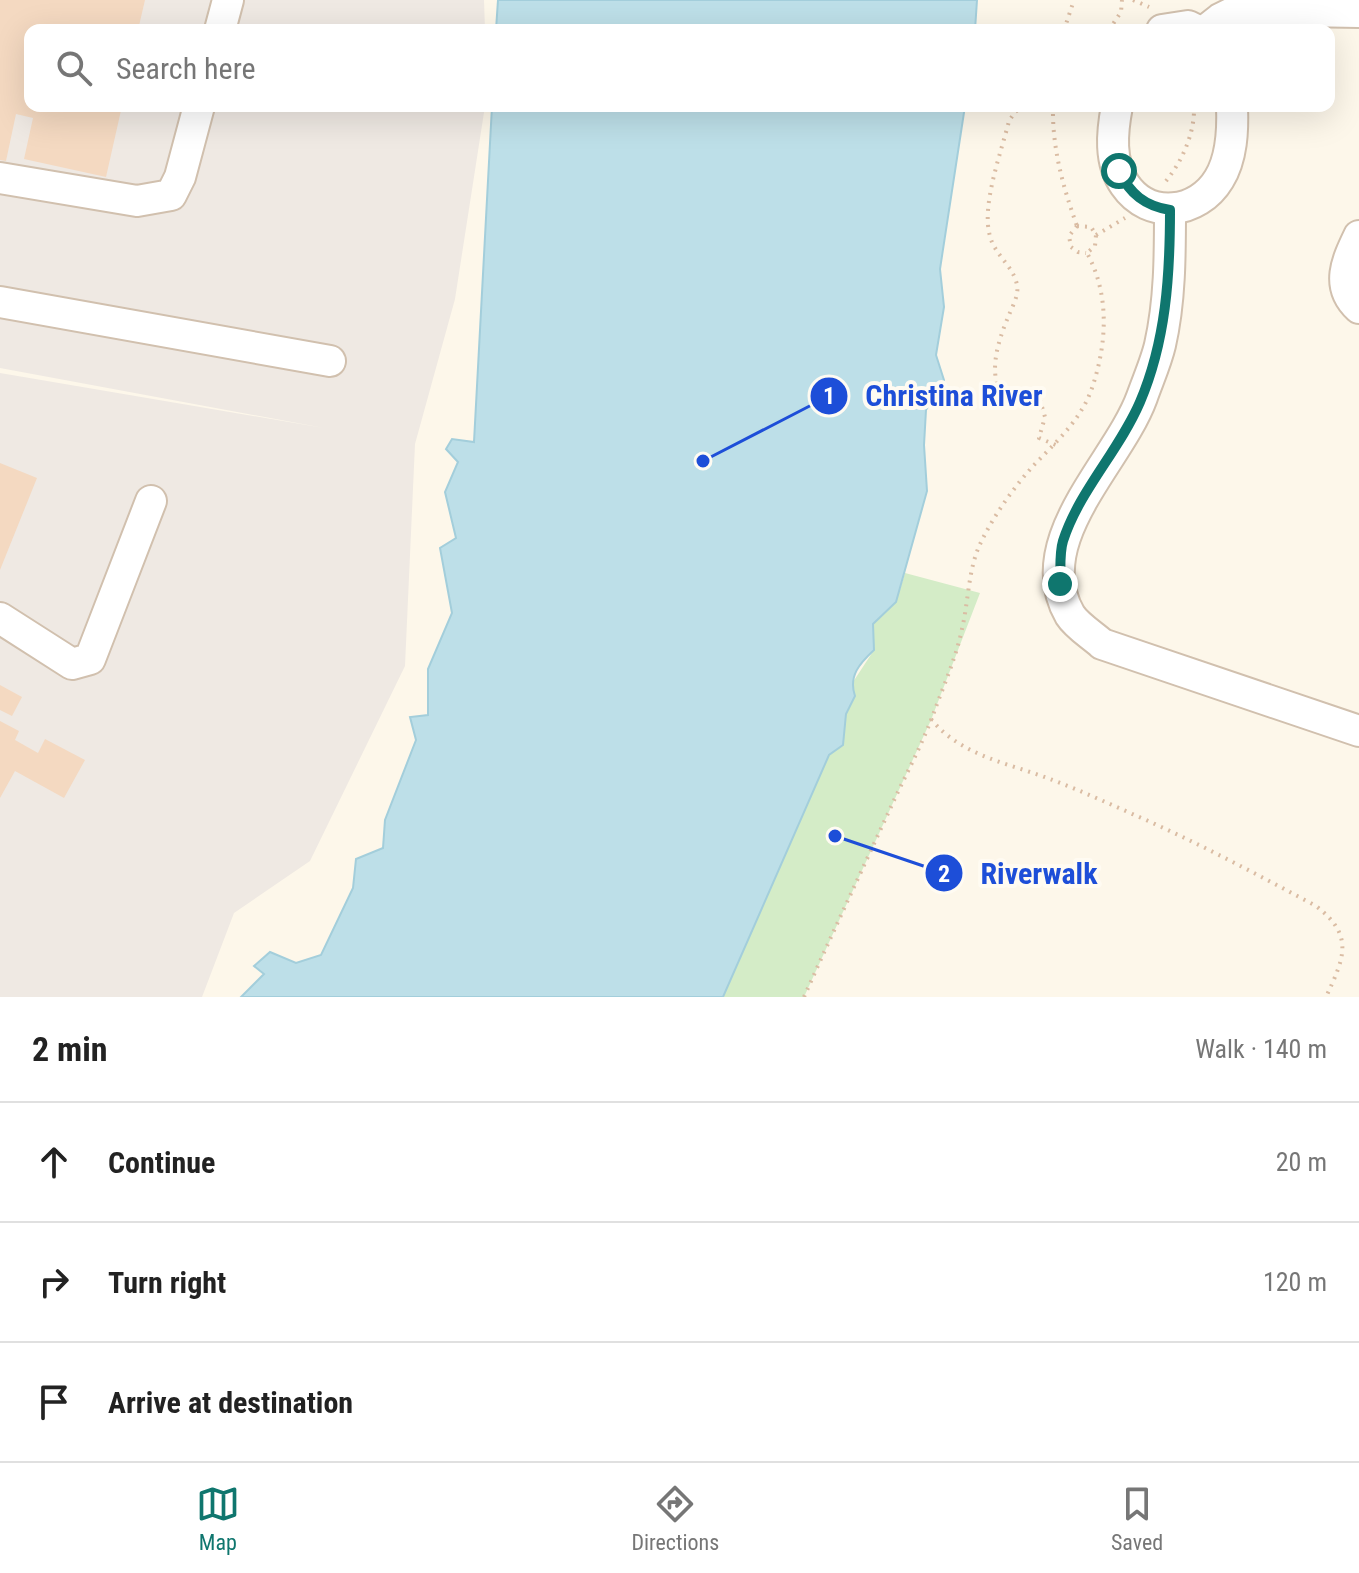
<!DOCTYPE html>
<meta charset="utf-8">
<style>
body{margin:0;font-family:"Roboto Condensed",sans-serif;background:#f6f6f6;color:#222}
.stop{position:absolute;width:24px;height:24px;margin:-18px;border:6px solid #0f766e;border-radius:50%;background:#fff}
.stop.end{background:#0f766e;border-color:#fff;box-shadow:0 2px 8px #0008}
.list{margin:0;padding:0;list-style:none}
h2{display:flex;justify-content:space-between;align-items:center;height:104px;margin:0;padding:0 32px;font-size:34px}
h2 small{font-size:26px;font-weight:400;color:#767676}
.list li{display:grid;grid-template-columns:52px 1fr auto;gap:24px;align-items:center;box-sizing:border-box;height:120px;padding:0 32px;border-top:2px solid #e0e0e0}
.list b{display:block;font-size:30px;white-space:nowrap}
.list em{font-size:26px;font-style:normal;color:#767676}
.icon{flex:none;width:44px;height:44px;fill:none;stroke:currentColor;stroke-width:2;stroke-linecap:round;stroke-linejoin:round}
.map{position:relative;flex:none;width:1359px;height:997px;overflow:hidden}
.search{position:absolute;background:#fff;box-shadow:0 8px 32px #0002;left:24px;right:24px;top:24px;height:88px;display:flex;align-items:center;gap:20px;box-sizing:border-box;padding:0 28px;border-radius:16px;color:#767676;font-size:30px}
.sheet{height:464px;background:#fff}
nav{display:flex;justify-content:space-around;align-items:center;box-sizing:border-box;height:112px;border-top:2px solid #e0e0e0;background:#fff;font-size:22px;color:#767676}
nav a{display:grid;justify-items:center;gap:4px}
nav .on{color:#0f766e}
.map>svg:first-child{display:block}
.industrial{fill:#efe9e3}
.green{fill:#d4ecc7}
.water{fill:#bddfe8;stroke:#a3cedb;stroke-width:2}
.building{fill:#f4d9c1}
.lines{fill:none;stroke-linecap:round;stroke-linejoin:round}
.minor-casing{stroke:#d1c0ae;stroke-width:34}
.path{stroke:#dabca3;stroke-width:4;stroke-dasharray:2 6;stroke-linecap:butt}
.minor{stroke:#fff;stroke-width:30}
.route{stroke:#0f766e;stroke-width:10}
.leader{fill:none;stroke:#1d4ed8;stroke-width:3}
.callout-dot{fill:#1d4ed8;stroke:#fffbf2;stroke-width:3}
.mark-label{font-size:24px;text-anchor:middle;font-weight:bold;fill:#fff}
.callout-label{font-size:30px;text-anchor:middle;font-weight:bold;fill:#1d4ed8;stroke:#fffbf2;stroke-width:8;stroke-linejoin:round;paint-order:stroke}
</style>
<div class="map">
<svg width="1359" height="997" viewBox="0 0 1359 997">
<rect width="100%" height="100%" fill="#fdf7ea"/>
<!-- industrial -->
<polygon class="industrial" points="0,0 484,0 485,30 30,30 30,106 485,106 455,299 415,444 405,666 310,861 234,913 202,997 0,997 0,373 324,428 0,368"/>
<!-- green -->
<polygon class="green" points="905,573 980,593 931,720 804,997 723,997 829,754 843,745 846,714 855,696 851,685 874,650 873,624 896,602"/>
<!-- water -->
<g class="water">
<polygon points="498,0 977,0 975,30 496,30"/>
<path d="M492 106H965L940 269 944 307 936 355 944 380 926 410 924 445 927 491 896 602 873 624 874 650C860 663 848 676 855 696L846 714 843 745 829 755 723 997H241L264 974 254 966 270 952 296 963 321 955 353 888 356 859 383 848 385 820 416 740 410 717 428 715V669L452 613 440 548 456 538 445 492 458 462 446 449 452 439 474 442Z"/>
</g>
<!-- building -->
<g class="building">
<polygon points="0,0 145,0 138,30 30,30 30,106 122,106 106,177 24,159 33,118 16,114 6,161 0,160"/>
<polygon points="0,463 37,478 0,570"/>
<polygon points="0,685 22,697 12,716 0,710"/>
<polygon points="0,721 19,731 15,740 38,753 45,739 85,760 64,798 15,771 0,798"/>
</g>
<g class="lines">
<!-- minor casing -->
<g class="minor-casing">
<g id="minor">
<polyline points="220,30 228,0"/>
<polyline points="1162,30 1188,26 1196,30"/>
<polyline points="1206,30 1220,19 1238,10 1359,12"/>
<path d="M1117 106C1112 132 1109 162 1125 185 1149 220 1198 214 1219 179 1232 158 1233 130 1232 106"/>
<polyline points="0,178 137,201 171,195 180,177 199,106"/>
<path d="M1170 210C1170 255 1170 301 1160 345 1156 362 1148 380 1142 397 1118 463 1027 540 1070 615 1077 626 1092 635 1102 644L1359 731"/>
<path d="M1359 236C1347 261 1335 286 1359 308"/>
<polyline points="0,302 330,361"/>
<polyline points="0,618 72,664 90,659 151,501"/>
</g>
</g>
<!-- path -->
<g class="path">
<polyline points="1133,0 1149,7"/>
<polyline points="1064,30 1074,0"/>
<polyline points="1109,30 1121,12 1122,0"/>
<path d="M1024 106 1015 112 1009 121C1001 153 981 206 990 236 994 254 1014 267 1017 285 1019 295 1013 305 1009 315 998 341 985 378 1007 402L1023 399 1040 400 1045 417 1039 438 1056 445"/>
<path d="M1053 106C1052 148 1063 187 1077 226"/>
<path d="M1166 181C1183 160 1195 132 1194 106"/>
<polyline points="1077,226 1091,227 1096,235 1095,246 1087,253"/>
<polyline points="1077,226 1069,236 1071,247 1078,252 1086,253"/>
<polyline points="1096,235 1125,218"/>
<path d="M931 719C961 756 1008 763 1050 779 1082 791 1114 806 1146 820 1204 846 1260 876 1316 906 1355 936 1344 958 1326 997"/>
<path d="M804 997C832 934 861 872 890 809 904 778 921 747 933 715 943 687 956 658 962 629 969 599 968 567 982 540 995 514 1014 487 1034 465 1056 442 1081 420 1092 388 1107 344 1110 295 1087 253"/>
</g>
<!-- minor -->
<use href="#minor" class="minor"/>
</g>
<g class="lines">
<!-- route -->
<path class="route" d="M1060 584C1061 571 1059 554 1063 541 1079 491 1119 451 1140 402 1166 341 1170 276 1170 210 1145 206 1130 194 1119 171"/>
</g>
<!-- callouts -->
<path class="leader" d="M703 461L829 396M835 836L944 873"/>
<g class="callout-dot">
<circle cx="703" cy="461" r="8"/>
<circle cx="835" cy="836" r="8"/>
<circle cx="829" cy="396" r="20"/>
<circle cx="944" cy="873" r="20"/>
</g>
<g class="mark-label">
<text x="829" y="404">1</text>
<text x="944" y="882">2</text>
</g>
<g class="callout-label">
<text x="954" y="406">Christina River</text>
<text x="1039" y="884">Riverwalk</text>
</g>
</svg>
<div class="stop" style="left:1119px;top:171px"></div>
<div class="stop end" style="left:1060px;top:584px"></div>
<div class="search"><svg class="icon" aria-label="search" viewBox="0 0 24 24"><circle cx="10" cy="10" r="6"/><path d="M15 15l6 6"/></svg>Search here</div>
</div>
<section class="sheet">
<h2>2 min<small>Walk · 140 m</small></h2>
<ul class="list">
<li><svg class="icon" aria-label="ahead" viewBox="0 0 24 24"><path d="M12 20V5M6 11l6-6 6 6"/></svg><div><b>Continue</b></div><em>20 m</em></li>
<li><svg class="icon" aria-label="right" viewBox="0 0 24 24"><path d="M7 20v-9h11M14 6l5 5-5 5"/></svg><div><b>Turn right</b></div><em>120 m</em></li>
<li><svg class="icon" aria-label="arrive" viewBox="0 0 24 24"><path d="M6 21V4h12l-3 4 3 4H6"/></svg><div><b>Arrive at destination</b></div></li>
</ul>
</section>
<nav>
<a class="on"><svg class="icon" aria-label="map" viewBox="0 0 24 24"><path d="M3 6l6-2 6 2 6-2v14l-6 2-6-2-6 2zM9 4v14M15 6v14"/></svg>Map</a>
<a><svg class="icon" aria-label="directions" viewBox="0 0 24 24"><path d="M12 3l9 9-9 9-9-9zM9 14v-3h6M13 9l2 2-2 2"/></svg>Directions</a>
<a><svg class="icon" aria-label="saved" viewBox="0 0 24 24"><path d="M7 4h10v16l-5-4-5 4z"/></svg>Saved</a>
</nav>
